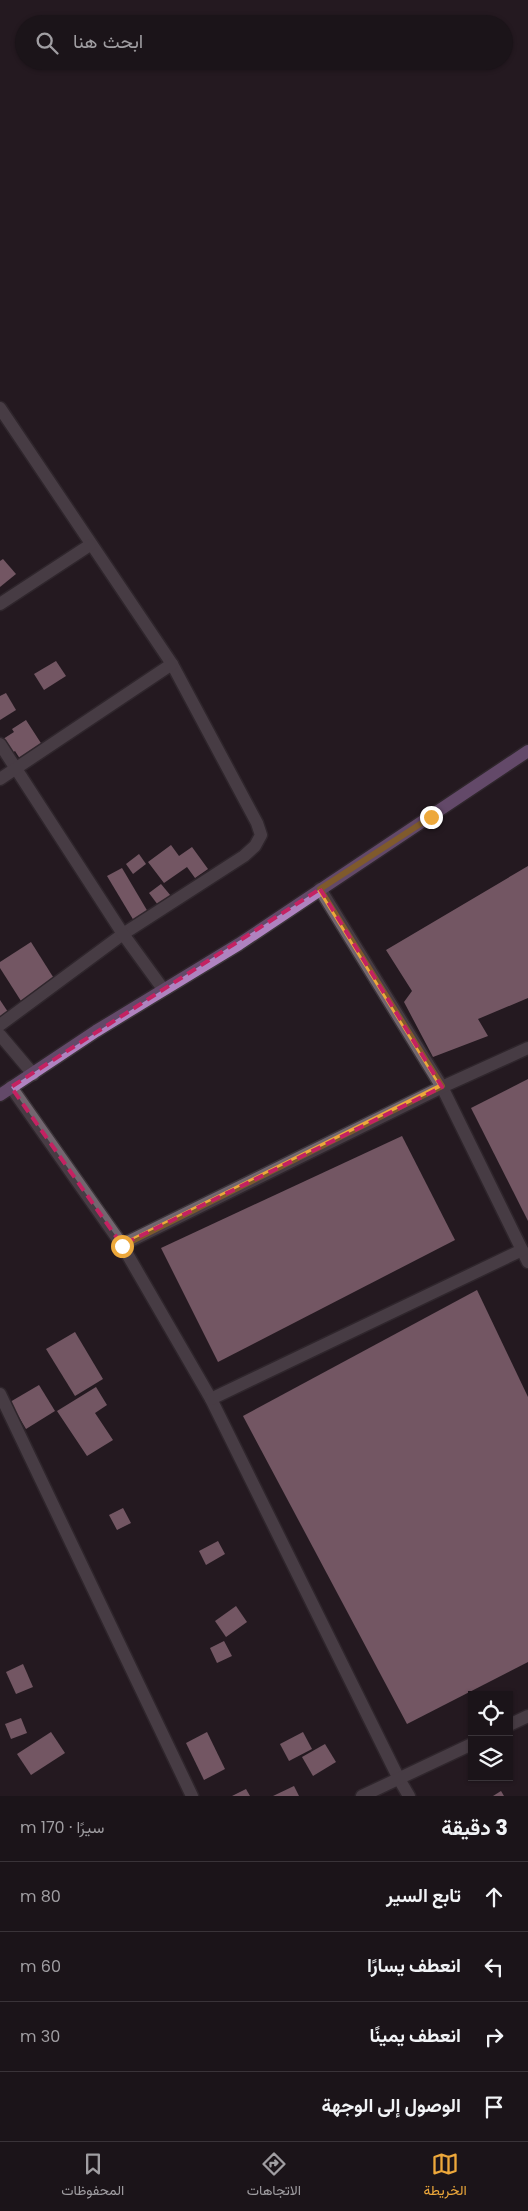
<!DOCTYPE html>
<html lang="ar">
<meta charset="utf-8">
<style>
body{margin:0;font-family:Poppins,Vazirmatn,sans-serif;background:#282126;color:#f1f3f6;direction:rtl}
.controls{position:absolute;right:15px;bottom:15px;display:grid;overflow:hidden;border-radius:0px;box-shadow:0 1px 4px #0004}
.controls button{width:45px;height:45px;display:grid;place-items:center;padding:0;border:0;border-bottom:1px solid #393338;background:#1b1419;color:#f1f3f6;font:25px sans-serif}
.stop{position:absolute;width:15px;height:15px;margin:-11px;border:4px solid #eda83b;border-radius:50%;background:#fff}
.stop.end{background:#eda83b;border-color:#fff;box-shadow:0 1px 5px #0008}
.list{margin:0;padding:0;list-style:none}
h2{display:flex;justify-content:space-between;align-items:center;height:65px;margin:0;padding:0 20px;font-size:21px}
h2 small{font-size:16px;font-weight:400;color:#a09ea2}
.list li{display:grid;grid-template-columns:32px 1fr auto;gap:15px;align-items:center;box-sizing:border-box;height:70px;padding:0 20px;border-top:1px solid #393338}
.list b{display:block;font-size:19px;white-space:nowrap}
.list em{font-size:16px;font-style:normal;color:#a09ea2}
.icon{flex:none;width:28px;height:28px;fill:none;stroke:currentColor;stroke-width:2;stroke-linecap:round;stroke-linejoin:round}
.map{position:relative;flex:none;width:528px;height:1796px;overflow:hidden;direction:ltr}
.search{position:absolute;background:#1b1419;box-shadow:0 1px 4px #0004;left:15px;right:15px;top:15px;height:55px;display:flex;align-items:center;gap:12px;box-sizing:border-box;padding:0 18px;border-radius:28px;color:#a09ea2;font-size:19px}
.sheet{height:345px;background:#1b1419}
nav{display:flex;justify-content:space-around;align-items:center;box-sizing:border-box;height:70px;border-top:1px solid #393338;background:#1b1419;font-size:14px;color:#a09ea2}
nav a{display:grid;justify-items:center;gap:2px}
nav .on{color:#eda83b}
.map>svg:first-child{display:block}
.building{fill:#d2a1b3}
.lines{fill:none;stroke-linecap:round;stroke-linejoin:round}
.minor-casing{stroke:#3c353a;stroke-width:15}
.major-casing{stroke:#3c353a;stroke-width:15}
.minor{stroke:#72666f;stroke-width:12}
.major{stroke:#af83c0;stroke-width:12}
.route{stroke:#eda83b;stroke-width:6}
.marked{fill:none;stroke:#c42262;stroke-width:4;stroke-dasharray:10 6;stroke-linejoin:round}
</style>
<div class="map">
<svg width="528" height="1796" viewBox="0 0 528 1796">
<rect width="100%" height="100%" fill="#241a21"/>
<!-- building -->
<g class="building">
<polygon points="3,559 16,574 0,587 0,561"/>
<polygon points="56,661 66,676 44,690 34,674"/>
<polygon points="6,693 16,710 0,720 0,696"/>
<polygon points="26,720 48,754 26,768 15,751 3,759 0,741 14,732 12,729"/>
<polygon points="171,845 179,856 192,847 208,869 195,878 187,867 164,883 148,862"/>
<polygon points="139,854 146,864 133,874 126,864"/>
<polygon points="528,866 528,998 478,1019 488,1036 433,1057 404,1002 412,991 386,950"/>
<polygon points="122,868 148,912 134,921 107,876"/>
<polygon points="161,884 171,896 158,905 149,893"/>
<polygon points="31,942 55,980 21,1001 0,968 0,962"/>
<polygon points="0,1000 8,1012 0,1018"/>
<polygon points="528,1079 528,1221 471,1108"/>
<polygon points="402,1136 455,1240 218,1362 161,1248"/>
<polygon points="477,1290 528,1397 528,1662 407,1724 243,1416"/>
<polygon points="75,1332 103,1379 75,1396 46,1349"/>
<polygon points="39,1385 55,1411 26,1429 10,1402"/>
<polygon points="96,1387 107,1405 95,1413 113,1440 87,1456 57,1411"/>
<polygon points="123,1508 131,1523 117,1530 109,1515"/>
<polygon points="218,1541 225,1554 206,1565 199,1551"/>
<polygon points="236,1606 247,1622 226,1637 215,1621"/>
<polygon points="224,1641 232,1656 217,1663 210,1648"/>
<polygon points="23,1664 33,1687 16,1694 6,1672"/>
<polygon points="21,1718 27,1733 11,1739 5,1724"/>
<polygon points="51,1732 65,1753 31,1775 17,1754"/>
<polygon points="207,1732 225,1769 204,1780 186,1743"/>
<polygon points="303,1732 312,1749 289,1761 280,1744"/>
<polygon points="325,1744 336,1762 313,1776 302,1757"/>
<polygon points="294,1786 299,1796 273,1796"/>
<polygon points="246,1789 250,1796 232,1796"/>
<polygon points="501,1791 504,1796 493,1796"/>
</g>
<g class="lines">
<!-- minor casing -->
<g class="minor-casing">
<g id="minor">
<polyline points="0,408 172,664 257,823 261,835 255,846 244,856 123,934 0,1025"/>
<polyline points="0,604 90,545"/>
<polyline points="0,744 123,934 163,989"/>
<polyline points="0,779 172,664"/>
<polyline points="320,889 442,1087 528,1262"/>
<polyline points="0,1035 33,1074"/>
<polyline points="11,1087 122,1245 442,1087 528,1048"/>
<polyline points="122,1245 211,1399 399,1779 409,1796"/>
<polyline points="0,1394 192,1796"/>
<polyline points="211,1399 522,1250"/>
<polyline points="509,1725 528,1716"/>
<polyline points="362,1796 472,1744"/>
</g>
</g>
<!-- major casing -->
<g class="major-casing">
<polyline id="major" points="0,1095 96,1031 239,944 528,751"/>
</g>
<!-- minor -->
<use href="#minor" class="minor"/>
<!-- major -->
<use href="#major" class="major"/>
</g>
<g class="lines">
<!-- route -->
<polyline class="route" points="122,1246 442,1086 320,889 431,817"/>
</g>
<!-- marked area -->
<path d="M0 0H528V1796H0ZM320 889 442 1087 122 1245 11 1087Z" fill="#241a21" fill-opacity=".55" fill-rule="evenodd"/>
<path class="marked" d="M320 889 442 1087 122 1245 11 1087Z"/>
</svg>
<div class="controls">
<button><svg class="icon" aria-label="locate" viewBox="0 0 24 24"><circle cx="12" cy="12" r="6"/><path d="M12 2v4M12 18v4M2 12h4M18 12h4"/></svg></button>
<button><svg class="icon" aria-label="layers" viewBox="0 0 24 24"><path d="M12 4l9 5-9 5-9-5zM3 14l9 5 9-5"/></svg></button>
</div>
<div class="stop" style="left:122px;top:1246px"></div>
<div class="stop end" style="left:431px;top:817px"></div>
<div class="search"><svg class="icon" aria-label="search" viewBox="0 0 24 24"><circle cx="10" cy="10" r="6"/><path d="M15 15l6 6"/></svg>ابحث هنا</div>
</div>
<section class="sheet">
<h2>3 دقيقة<small>سيرًا · 170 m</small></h2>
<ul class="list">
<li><svg class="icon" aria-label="ahead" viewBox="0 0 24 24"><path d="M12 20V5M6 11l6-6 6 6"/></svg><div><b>تابع السير</b></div><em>80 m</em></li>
<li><svg class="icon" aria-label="left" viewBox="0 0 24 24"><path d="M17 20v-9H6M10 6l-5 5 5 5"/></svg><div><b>انعطف يسارًا</b></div><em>60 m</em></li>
<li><svg class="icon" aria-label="right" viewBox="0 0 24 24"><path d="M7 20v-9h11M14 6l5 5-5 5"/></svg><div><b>انعطف يمينًا</b></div><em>30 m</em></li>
<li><svg class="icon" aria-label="arrive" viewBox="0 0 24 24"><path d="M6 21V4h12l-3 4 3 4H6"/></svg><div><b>الوصول إلى الوجهة</b></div></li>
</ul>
</section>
<nav>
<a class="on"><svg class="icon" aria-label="map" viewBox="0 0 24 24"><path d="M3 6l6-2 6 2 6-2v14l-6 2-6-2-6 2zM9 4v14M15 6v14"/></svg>الخريطة</a>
<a><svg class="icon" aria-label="directions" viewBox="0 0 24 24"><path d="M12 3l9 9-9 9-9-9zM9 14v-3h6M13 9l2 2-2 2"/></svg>الاتجاهات</a>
<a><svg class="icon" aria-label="saved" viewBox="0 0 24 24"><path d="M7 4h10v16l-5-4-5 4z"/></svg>المحفوظات</a>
</nav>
